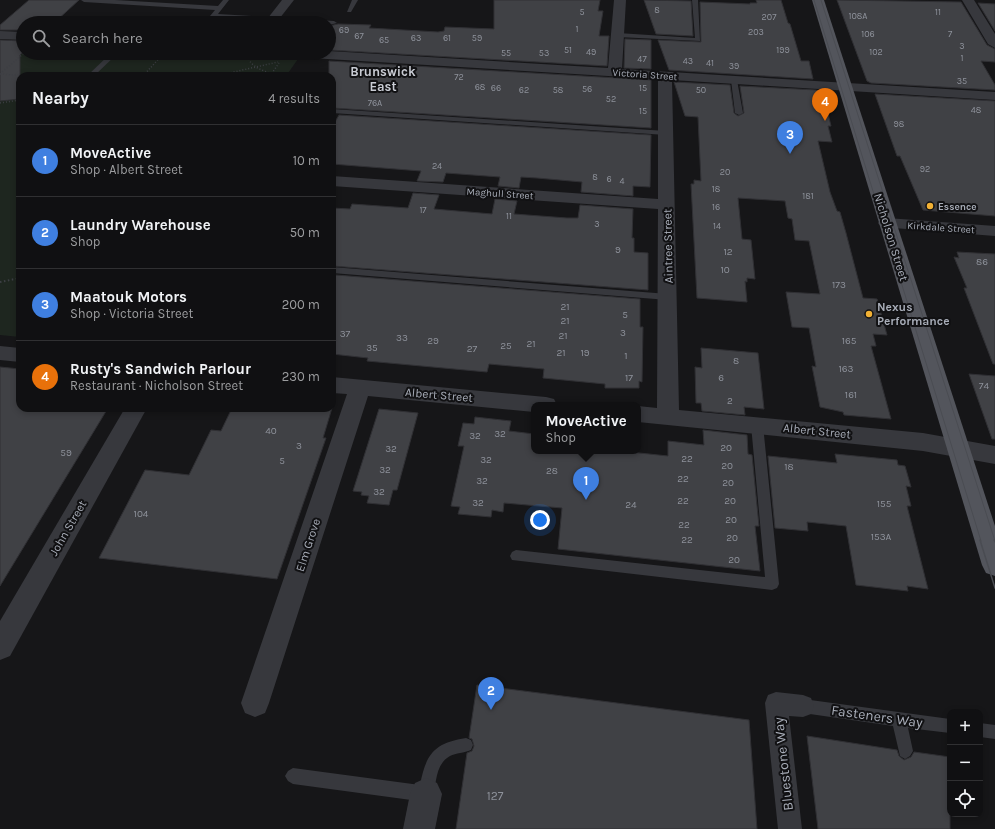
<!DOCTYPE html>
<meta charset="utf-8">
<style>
body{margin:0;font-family:Karla,sans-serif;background:#19191b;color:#f1f3f6}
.controls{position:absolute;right:12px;bottom:12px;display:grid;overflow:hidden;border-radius:8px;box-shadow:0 2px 6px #0003}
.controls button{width:36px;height:36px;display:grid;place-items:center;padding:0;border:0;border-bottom:1px solid #303032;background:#101012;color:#f1f3f6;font:20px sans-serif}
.you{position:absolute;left:540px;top:520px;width:14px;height:14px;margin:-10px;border:3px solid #fff;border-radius:50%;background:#1a73e8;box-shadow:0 0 0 6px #1a73e833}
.badge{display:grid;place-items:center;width:26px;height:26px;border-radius:50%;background:#1a73e8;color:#fff;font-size:13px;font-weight:700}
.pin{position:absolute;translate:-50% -33px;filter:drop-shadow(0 1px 2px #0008)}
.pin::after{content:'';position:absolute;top:21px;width:14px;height:12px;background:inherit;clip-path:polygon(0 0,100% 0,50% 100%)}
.popup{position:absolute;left:531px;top:402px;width:110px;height:52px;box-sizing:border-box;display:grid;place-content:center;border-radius:8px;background:#101012;filter:drop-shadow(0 1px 3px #0005);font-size:13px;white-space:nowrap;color:#9c9d9f}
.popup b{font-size:15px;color:#f1f3f6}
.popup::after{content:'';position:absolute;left:50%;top:100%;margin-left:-8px;border:8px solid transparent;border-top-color:#101012}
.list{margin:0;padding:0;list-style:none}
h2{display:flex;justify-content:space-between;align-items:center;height:52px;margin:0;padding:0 16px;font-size:17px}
h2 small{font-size:13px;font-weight:400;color:#9c9d9f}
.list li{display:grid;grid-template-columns:26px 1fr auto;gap:12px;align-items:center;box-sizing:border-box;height:72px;padding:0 16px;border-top:1px solid #303032}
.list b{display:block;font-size:15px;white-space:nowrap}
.list p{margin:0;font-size:13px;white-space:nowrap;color:#9c9d9f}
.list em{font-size:13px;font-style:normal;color:#9c9d9f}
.icon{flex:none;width:22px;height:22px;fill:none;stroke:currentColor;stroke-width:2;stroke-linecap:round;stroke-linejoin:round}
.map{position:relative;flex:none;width:995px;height:829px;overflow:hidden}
.search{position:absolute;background:#101012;box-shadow:0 2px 6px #0003;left:16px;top:16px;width:320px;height:44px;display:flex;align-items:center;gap:10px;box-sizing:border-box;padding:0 14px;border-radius:22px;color:#9c9d9f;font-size:15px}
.panel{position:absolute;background:#101012;box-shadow:0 2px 6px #0003;left:16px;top:72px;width:320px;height:340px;border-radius:12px}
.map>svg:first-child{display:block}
.green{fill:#1e261f}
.building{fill:#404145;stroke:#303034}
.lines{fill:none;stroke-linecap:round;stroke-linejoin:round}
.path-far1{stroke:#3d3f44;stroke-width:1.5;stroke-dasharray:1 2;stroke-linecap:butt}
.path{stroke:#3d3f44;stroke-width:2;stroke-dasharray:1.5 2.5;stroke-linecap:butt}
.service{fill:#37383d;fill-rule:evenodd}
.pedestrian{fill:#37383d;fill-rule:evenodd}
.minor{fill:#37383d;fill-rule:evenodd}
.primary{fill:#53555c;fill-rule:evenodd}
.tram-far1{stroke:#4a4c52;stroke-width:1}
.tram{stroke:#4a4c52;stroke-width:1.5}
.poi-dot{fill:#f2b134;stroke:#111113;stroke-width:1.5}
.labels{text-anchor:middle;stroke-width:4;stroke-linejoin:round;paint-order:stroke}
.far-number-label{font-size:9px;fill:#8e929b}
.far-street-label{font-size:10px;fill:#a8adb8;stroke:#111113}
.far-poi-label{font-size:10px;font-weight:bold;fill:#a8adb8;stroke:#111113;text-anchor:start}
.number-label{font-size:10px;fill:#8e929b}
.street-label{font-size:12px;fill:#a8adb8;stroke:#111113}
.poi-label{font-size:12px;font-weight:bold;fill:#a8adb8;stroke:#111113;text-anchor:start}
.near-number-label{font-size:12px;fill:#8e929b}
.far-district-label{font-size:13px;font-weight:bold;fill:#c9ccd4;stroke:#111113}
.near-street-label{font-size:14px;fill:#a8adb8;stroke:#111113}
</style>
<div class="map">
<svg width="995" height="829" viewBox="0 0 995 829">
<rect width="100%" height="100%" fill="#161618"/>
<!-- green -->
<polygon class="green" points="0,40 23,42 23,53 207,53 298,59 286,76 20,76 20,337 0,335"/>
<!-- building -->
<g class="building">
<polygon points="29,0 79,0 54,23 23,23 23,30 0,30 0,25"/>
<polygon points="494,0 600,0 598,11 603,11 599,36 609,36 607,66 329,50 329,26 338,24 371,25 369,28 438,32 444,31 445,27 494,29"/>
<polygon points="644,0 691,1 693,36 656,34"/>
<polygon points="756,0 781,0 788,23 790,24 801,61 809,61 813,79 669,70 658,40 701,42 700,2 750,4 750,3 757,3"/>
<polygon points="837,0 961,2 987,45 995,49 995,62 981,61 995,85 995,90 871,83 867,81"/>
<polygon points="978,3 995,4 995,31"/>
<polygon points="625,39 651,40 651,69 624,68"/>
<polygon points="0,40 23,41 23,52 20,55 20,99 0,101"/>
<polygon points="329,61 651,80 651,128 332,108 332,76 329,76"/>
<polygon points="674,82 730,85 734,113 738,116 744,113 740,86 816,90 823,93 831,126 828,126 832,142 818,141 830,192 837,211 840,212 846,233 863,298 877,299 887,335 873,334 876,346 871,346 891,419 844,415 843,412 820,407 812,366 816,367 809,328 792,327 786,292 820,294 809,241 795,240 792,219 788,218 785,201 738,198 742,239 751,240 755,279 747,278 747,282 745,281 747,302 697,298 691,184 694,184 694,180 701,181 698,117 685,116"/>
<polygon points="875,94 995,101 995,216 923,210 900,156 897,156"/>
<polygon points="339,115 651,135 650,187 633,186 633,196 581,192 582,182 537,178 521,177 519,188 498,186 500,177 446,173 443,182 417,181 421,171 332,164 332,127"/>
<polygon points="413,193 439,195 434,209 492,214 495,199 517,201 514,214 567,218 578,218 580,205 633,209 632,238 634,238 634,252 648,253 648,290 332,266 332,208 350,209 352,204 408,208"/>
<polygon points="957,252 995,254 995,364 993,364 964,288 967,288 954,257 959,258"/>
<polygon points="336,275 640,299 640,327 643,327 642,382 639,381 639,388 605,388 605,384 543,378 544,369 489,364 487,372 367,361 368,358 332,354 332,284"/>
<polygon points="701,348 758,353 764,409 744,407 745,415 702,411 701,403 696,403 695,367 702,368"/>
<polygon points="0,367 20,369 20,408 108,408 0,586"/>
<polygon points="969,374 995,376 995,439 992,439"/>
<polygon points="232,408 332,408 323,438 326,438 277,579 99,558 145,470 189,475 211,430 221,431"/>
<polygon points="379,409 418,413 397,490 393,490 389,505 367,503 369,496 361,495 362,492 353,491"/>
<polygon points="475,417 511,421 509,431 534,434 534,451 620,451 668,456 668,441 704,445 703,430 747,435 748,454 752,455 759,526 755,526 760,571 558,549 562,508 504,503 503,512 492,510 491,517 458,514 460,507 451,506 464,446 458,446 463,423 474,424"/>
<polygon points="835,454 897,460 898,465 905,466 911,487 906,486 911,506 907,506 928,589 907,586 908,591 856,585 846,526 807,522 808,531 775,528 768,456 837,463"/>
<polygon points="477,685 749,720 757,829 456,829 467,753 472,751 474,746 472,739 469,738"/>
<polygon points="807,736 897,750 899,756 904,760 911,757 914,752 950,757 950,829 818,829"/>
</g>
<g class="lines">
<!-- path-far1 -->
<g class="path-far1">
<path d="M248 53C247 66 262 70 272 74"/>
<polyline points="0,74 24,53"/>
<polyline points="0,74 27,76"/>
<polyline points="143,76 164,53"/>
<polyline points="216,76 278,62"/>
<polyline points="270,76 279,63"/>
<polyline points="0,103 20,100"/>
</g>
<!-- path -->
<polyline class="path" points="0,282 20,278"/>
<!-- service -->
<g class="service">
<polygon points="81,0 115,0 218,6 223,0 229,0 218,14 334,21 337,23 329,25 329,23 213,18 210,16 215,10 84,2"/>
<polygon points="352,0 358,0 351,12 347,12"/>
<polygon points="692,0 698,0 700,41 618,37 615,35 618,33 695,38"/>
<polygon points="111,53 118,53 94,76 87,76"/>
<polygon points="734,78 737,80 743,113 739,115 735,113 731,80"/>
<polygon points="332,109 666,131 670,133 666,135 332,113"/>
<polygon points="332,267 668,294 673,297 668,300 332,273"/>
<polygon points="757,421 761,422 763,425 779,584 777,588 772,590 512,560 510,556 512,552 516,550 765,577 751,425 753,422"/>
<polygon points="803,699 950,719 950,733 908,728 913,751 910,756 905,759 900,756 893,726 803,713 798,711 796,706 798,701"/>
<polygon points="980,723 995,725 995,739 980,737"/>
<path d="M466 738 471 740 473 745 471 750C464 753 456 753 450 756 434 765 437 785 432 800L426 802 293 784 288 781 285 776 288 771 293 768 420 785C426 754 434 743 466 738Z"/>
</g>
<!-- pedestrian -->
<polygon class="pedestrian" points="776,692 803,695 811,698 814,706 811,714 803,717 789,716 802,829 778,829 765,703 768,695"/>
<!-- minor -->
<g class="minor">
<polygon points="282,0 294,0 276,23 264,23"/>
<polygon points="614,0 626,0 622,69 995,92 995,100 672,80 679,410 923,433 995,446 995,464 923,451 638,422 638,406 657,408 658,209 332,186 332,176 658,199 658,79 294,57 289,56 287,53 329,53 329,51 608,68"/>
<polygon points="962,0 974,0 995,34 995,48 988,44"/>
<polygon points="0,31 23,32 23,40 0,39"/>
<polygon points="887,218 995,226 995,236 881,227 878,223 881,219"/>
<polygon points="0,346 20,348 20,362 0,360"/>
<polygon points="332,377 546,397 554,399 557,405 534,405 534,412 368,396 269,703 265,713 255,717 245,713 241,703 347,394 332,393"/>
<polygon points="125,408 147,408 10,656 0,660 0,621"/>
<polygon points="426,778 437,783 442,794 435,829 403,829 410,794 415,783"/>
</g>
<!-- primary -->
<polygon class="primary" points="812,0 824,0 995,526 995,576 986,573 982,565"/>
<!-- tram-far1 -->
<g class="tram-far1">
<polyline points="814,0 981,541"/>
<polyline points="821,0 995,541"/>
</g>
<!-- tram -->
<g class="tram">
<polyline points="980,540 995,588"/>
<polyline points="994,540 995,542"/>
</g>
</g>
<!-- markers -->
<g class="poi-dot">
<circle cx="930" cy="206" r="4"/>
<circle cx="869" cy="314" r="4"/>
</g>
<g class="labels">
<!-- far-number labels -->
<g class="far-number-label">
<text x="657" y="13">8</text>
<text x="582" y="15">5</text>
<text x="938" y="15">11</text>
<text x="858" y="19">108A</text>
<text x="769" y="20">207</text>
<text x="577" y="32">1</text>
<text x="344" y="33">69</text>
<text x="756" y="35">203</text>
<text x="868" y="37">106</text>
<text x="950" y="37">7</text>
<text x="359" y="39">67</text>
<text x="416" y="41">63</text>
<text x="447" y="41">61</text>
<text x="477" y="41">59</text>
<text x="384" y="43">65</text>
<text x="962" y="49">3</text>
<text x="568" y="53">51</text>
<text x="783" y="53">199</text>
<text x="591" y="55">49</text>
<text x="876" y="55">102</text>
<text x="506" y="56">55</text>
<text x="544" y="56">53</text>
<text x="962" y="61">1</text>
<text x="642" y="62">47</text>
<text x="688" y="64">43</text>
<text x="710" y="66">41</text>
<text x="734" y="69">39</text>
<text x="459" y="80">72</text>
<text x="962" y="84">35</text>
<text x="480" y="90">68</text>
<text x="496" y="91">66</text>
<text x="643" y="91">15</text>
<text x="587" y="92">56</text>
<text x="524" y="93">62</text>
<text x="558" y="93">58</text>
<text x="701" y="93">50</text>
<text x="611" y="102">52</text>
<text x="375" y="106">76A</text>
<text x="976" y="113">48</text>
<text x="643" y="114">15</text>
<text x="899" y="127">98</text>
<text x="437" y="169">24</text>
<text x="925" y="172">92</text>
<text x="725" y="175">20</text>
<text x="595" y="180">8</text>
<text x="609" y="182">6</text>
<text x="622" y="184">4</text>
<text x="716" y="192">18</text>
<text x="808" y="199">181</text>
<text x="716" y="210">16</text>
<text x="423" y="213">17</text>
<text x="509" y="219">11</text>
<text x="597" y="227">3</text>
<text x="717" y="229">14</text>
</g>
<!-- far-street labels -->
<g class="far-street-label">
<text transform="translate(645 74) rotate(4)" y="4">Victoria Street</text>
<text transform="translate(500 193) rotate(4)" y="4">Maghull Street</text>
<text transform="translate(941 227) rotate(4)" y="4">Kirkdale Street</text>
</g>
<!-- far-poi labels -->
<g class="far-poi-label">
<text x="938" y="210">Essence</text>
</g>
<!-- number labels -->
<g class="number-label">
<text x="618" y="253">9</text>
<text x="728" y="255">12</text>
<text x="982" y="265">86</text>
<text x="725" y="273">10</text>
<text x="839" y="288">173</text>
<text x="565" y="310">21</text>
<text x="625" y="318">5</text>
<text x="565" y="324">21</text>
<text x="623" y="336">3</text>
<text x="345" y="337">37</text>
<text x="563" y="339">21</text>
<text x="402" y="341">33</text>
<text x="433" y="344">29</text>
<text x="849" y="344">165</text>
<text x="531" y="347">21</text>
<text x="506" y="349">25</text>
<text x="372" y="351">35</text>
<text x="472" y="352">27</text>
<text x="561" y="356">21</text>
<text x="585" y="356">19</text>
<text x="626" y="359">1</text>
<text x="736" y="364">8</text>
<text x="846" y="372">163</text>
<text x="629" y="381">17</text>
<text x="721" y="381">6</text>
<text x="984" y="389">74</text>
<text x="851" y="398">161</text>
<text x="730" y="404">2</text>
<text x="271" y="434">40</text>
<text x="500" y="437">32</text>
<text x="475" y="439">32</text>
<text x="299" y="449">3</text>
<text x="726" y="451">20</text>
<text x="391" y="452">32</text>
<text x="66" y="456">59</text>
<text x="687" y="462">22</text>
<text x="486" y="463">32</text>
<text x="282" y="464">5</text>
<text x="727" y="469">20</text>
<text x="789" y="470">18</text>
<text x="385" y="473">32</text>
<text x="552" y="474">28</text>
<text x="683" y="482">22</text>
<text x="482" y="484">32</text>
<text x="728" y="486">20</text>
<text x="379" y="495">32</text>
<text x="683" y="504">22</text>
<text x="730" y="504">20</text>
<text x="478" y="506">32</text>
<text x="884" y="507">155</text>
<text x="631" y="508">24</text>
<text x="141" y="517">104</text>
<text x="731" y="523">20</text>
<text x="684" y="528">22</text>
<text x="881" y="540">153A</text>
<text x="732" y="541">20</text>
<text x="687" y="543">22</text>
<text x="734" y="563">20</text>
</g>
<!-- street labels -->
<g class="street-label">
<text transform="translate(891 237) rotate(73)" y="4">Nicholson Street</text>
<text transform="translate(668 246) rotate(-91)" y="4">Aintree Street</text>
<text transform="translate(439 395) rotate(5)" y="4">Albert Street</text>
<text transform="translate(817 431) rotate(6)" y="4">Albert Street</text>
<text transform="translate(68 528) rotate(-60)" y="4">John Street</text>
<text transform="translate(308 545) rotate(-72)" y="4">Elm Grove</text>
</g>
<!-- poi labels -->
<g class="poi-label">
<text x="877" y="311">Nexus<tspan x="877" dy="14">Performance</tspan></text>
</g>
<!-- near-number labels -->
<g class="near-number-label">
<text x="495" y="800">127</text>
</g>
<!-- far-district labels -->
<g class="far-district-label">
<text x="383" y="76">Brunswick<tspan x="383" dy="15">East</tspan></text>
</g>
<!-- near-street labels -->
<g class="near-street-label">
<text transform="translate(877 716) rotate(8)" y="5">Fasteners Way</text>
<text transform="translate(783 764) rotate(-96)" y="5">Bluestone Way</text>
</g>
</g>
</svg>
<div class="controls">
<button>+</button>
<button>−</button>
<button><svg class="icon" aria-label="locate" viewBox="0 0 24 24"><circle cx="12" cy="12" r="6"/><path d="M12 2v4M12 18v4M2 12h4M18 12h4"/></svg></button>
</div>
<div class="you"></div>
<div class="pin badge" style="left:586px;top:500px;background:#3f7fe0">1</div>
<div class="popup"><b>MoveActive</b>Shop</div>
<div class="pin badge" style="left:491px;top:710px;background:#3f7fe0">2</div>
<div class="pin badge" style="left:790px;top:154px;background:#3f7fe0">3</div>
<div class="pin badge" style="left:825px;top:121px;background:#e8710a">4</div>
<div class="search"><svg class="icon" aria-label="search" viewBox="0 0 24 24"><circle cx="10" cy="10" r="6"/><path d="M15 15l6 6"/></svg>Search here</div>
<section class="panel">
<h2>Nearby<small>4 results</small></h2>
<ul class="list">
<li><span class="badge" style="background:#3f7fe0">1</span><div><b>MoveActive</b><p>Shop · Albert Street</p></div><em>10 m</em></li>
<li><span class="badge" style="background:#3f7fe0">2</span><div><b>Laundry Warehouse</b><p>Shop</p></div><em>50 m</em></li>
<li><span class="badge" style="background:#3f7fe0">3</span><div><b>Maatouk Motors</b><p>Shop · Victoria Street</p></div><em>200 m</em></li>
<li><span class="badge" style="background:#e8710a">4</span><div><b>Rusty's Sandwich Parlour</b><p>Restaurant · Nicholson Street</p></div><em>230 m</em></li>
</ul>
</section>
</div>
